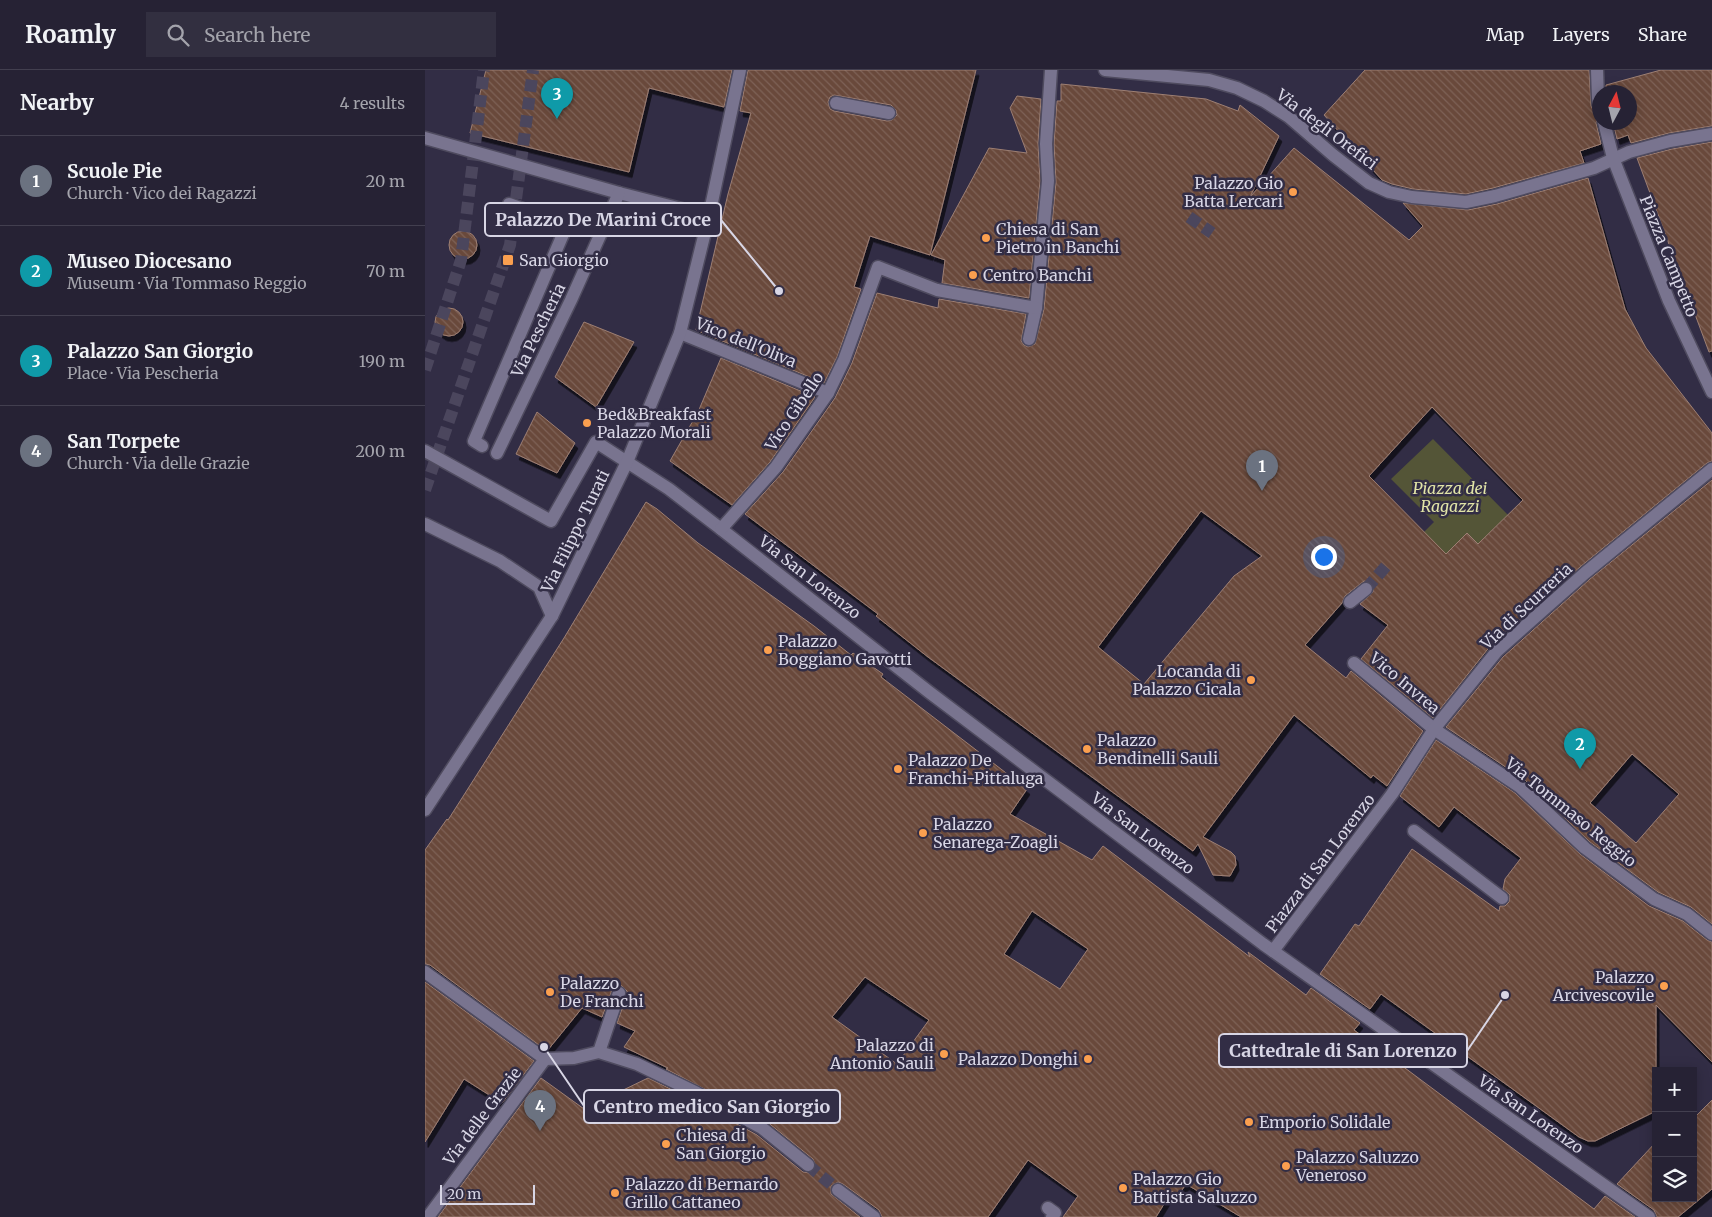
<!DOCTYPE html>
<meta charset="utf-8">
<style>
body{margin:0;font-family:Merriweather,serif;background:#322f40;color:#f1f3f6}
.controls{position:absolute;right:15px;bottom:15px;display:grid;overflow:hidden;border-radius:0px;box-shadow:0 2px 12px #0003}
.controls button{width:45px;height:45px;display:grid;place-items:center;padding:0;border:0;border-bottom:1px solid #423f4f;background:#262234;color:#f1f3f6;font:25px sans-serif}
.compass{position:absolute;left:1167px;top:15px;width:45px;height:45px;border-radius:50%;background:#262234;box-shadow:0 2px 12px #0003;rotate:7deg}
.scale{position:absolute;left:15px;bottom:12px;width:95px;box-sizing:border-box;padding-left:5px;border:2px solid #d8d6e5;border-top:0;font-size:14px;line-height:18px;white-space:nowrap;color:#d8d6e5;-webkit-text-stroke:4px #322d45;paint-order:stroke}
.you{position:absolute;left:898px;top:486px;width:18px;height:18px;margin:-12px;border:4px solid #fff;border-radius:50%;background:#1a73e8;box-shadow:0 0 0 8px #1a73e833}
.badge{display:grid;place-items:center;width:32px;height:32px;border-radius:50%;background:#0b8043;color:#fff;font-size:16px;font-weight:700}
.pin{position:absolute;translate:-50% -41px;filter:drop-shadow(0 1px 2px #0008)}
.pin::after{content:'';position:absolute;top:26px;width:18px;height:15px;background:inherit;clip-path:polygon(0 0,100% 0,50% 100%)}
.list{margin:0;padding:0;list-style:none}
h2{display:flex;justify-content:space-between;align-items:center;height:65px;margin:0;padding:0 20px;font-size:21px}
h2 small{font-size:16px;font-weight:400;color:#a4a4ac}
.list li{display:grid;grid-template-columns:32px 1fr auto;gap:15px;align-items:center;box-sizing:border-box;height:90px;padding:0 20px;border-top:1px solid #423f4f}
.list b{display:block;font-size:19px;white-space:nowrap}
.list p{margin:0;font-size:16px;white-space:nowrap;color:#a4a4ac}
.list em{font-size:16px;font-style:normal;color:#a4a4ac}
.icon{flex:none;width:28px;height:28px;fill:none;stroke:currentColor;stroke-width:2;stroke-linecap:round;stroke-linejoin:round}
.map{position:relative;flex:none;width:1287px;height:1147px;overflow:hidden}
header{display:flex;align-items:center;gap:30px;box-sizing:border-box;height:70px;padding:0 25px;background:#262234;border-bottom:1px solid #423f4f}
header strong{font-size:24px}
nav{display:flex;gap:28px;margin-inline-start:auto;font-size:18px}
.search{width:350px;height:45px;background:#322f40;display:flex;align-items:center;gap:12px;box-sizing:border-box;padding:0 18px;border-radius:0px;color:#a4a4ac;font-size:19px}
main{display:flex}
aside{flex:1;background:#262234}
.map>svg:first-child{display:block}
.green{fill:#545537}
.building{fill:url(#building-back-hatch);stroke:#9d7f73;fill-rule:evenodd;filter:url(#shadow)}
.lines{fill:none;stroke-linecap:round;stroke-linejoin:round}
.street-tunnel{stroke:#4b465d;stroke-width:12;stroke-dasharray:12 6;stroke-linecap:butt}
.secondary-tunnel{stroke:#4b465d;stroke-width:12;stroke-dasharray:12 6;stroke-linecap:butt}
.street-casing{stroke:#4f4b5f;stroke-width:15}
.street{stroke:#79748f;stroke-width:12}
.poi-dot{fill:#fa9f4f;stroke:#322d45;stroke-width:2}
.labels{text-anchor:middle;stroke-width:5;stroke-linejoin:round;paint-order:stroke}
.street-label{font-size:16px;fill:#d8d6e5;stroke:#322d45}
.poi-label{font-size:16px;fill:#d8d6e5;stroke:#322d45;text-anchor:start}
.park-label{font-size:16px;font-style:italic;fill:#e1e4a7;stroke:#322d45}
.leader{fill:none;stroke:#d8d6e5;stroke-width:2}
.callout-dot{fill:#d8d6e5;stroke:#322d45;stroke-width:2}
.callout{fill:#322d45;stroke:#d8d6e5;stroke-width:2}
.callout-label{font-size:18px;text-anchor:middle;font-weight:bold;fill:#d8d6e5}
</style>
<header>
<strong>Roamly</strong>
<div class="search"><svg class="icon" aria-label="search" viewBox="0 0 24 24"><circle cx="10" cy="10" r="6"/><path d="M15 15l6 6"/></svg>Search here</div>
<nav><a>Map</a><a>Layers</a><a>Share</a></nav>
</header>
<main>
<aside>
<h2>Nearby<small>4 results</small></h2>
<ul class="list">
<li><span class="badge" style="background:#6b7280">1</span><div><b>Scuole Pie</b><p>Church · Vico dei Ragazzi</p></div><em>20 m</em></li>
<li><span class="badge" style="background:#0f9aa8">2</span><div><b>Museo Diocesano</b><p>Museum · Via Tommaso Reggio</p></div><em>70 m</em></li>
<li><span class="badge" style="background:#0f9aa8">3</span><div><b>Palazzo San Giorgio</b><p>Place · Via Pescheria</p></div><em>190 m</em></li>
<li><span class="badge" style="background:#6b7280">4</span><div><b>San Torpete</b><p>Church · Via delle Grazie</p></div><em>200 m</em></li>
</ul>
</aside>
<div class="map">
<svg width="1287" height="1147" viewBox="0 0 1287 1147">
<defs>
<pattern id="building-back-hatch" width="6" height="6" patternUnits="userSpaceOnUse" patternTransform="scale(1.25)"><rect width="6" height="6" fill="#69483b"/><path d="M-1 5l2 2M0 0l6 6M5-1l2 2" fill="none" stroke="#7e6257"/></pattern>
<filter id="shadow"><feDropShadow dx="3" dy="5.5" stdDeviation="0" flood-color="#0009"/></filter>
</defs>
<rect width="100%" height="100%" fill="#322d45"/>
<!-- green -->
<polygon class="green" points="1008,369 1083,445 1053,474 1042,463 1014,491 992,469 1009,452 966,409"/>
<!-- building -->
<g class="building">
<polygon points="61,0 307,0 299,37 224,18 204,102 45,63"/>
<path d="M323 0H551L505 185 445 166 429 217 436 219 412 287 399 313 271 260 303 124 326 43 315 41ZM409 25 466 35 471 40 472 45 467 50 462 51 409 41 405 39 403 32 405 27Z"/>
<polygon points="940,0 1164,0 1166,36 1168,40 1174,43 1171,53 1176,74 1155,81 1159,93 1068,118 1041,124 988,119 967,114 957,110 899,45"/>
<polygon points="1236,0 1287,0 1287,56 1244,63 1206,73 1203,65 1192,69 1188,52 1204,52 1204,22 1181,22 1181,15"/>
<path d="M636 14 781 29 813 41 815 35 854 66 825 127 869 78 984 170 998 156 978 133 1043 140 1072 134 1163 108 1200 239 1221 278 1287 363V391L1282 393 1155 497 1066 575 1008 648 936 589 963 555 935 534 948 522V514L944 512 939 511 920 526 917 533 880 575 921 608 926 601 998 661 962 716 948 705 946 708 869 645 778 767 806 782 810 786 811 795 805 806 788 805 773 774 768 781 503 587 451 546 453 544 320 444 358 402 410 328 427 293 452 223 513 238 514 229 601 244 596 271 599 275 603 277 610 274 619 239 631 112 629 74 632 31H636ZM1007 337 1098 430 1053 474 1042 463 1021 484 944 406ZM776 441 837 486 809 506 719 614 673 577Z"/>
<polygon points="592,26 616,29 613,73 615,111 604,228 517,213 520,190 506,185 564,78 602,83 585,38"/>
<polygon points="1287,72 1287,281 1284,282 1212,88 1247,79"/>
<circle cx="38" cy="175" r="14"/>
<circle cx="24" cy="252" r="14"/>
<polygon points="159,252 209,272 171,337 130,307"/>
<polygon points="296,288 390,327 345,392 307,435 245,391 273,342"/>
<polygon points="112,342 150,373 132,403 91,384"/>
<path d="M1287 410V854L1266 837 1233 822 1165 772 1100 710 1021 657 1078 587 1165 509ZM1207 684 1254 724 1211 773 1165 733Z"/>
<path d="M221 432 232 439 273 473 389 556 426 585 428 583 458 604 456 607 602 719 585 744 667 790 678 776 825 887 823 882 881 925 886 918 935 953 929 960 1169 1139 1180 1126 1210 1147H816L761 1114 753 1126 747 1121 731 1147H638L653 1126 603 1090 563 1147H457L454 1140 418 1114 413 1112 406 1116V1124L435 1147H13L116 1008 173 1049 185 1029 190 1024 223 1008 268 1030 332 1065 378 1102 385 1103 391 1097 388 1089 341 1051 241 999 243 998 199 977 210 961 192 953 202 925V921L197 916 192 915 187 920 177 947 157 938 122 981 5 895 0 894V780L22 749 23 750 139 568ZM607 841 663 879 635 919 579 884ZM440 907 504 950 472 994 407 947Z"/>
<polygon points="1011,670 1090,723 1155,784 1224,836 1258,851 1282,870 1287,872 1287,992 1231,935 1231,1041 1170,1071 1163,1071 1154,1067 956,924 945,939 895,904 930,854 934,856 987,779 1074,841 1075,836 1080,836 1084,832 1085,825 1078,819 1080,809 1096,788 1029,737 1014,757 975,726"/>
<polygon points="0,912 109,991 77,1033 39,1009 0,1072"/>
<polygon points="1287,1030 1287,1119 1253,1147 1232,1147 1229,1140 1192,1114 1231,1072 1231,1128 1268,1128 1268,1049"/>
</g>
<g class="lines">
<!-- street-tunnel -->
<g class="street-tunnel">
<polyline points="764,147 787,163"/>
<polyline points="941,519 962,495"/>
<polyline points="383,1095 413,1120"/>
</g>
<!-- secondary-tunnel -->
<g class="secondary-tunnel">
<polyline points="0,300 36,190 59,0"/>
<polyline points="0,420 85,175 108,0"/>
</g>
<!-- street casing -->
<g class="street-casing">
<g id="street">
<polyline points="680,0 784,10 812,18 839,31 864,47 908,85 944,113 964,122 987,127 1041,132 1070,126 1169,98 1204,82 1245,71 1287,64"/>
<polyline points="1172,0 1173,28 1174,35"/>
<polyline points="411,33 464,43"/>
<polyline points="1179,52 1188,88 1244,231 1287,322"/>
<polyline points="0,68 194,123 284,146"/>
<polyline points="255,263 403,323"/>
<polyline points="604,269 611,238 623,111 621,74 626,0"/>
<polyline points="57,376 49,371 142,155 84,134"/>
<polyline points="0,381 126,451 171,372 244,419 296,459 504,622 838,874 1224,1147"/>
<polyline points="72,383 146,230 194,123"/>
<polyline points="0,454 75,491 114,517 127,546"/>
<polyline points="296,459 351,397 403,323 419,290 453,197 512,220 611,238"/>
<polyline points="925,532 941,519"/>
<polyline points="929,593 1009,659 1095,717 1160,778 1229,829 1262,844 1287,864"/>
<polyline points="0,740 127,546 202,392 255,263 284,146 315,0"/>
<polyline points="989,761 1077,828"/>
<polyline points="848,881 967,724 1009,659 1072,581 1160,503 1287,399"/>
<polyline points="0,902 120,989"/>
<polyline points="174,982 194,923"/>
<polyline points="120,989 149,988 174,982 212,994 272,1023 337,1058 383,1095"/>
<polyline points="413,1120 449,1147"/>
<polyline points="623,1138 630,1143 627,1147"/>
<polyline points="3,1147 120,989"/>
</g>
</g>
<!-- street -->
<use href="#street" class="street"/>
</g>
<!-- markers -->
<g class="poi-dot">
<circle cx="868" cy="122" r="5"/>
<circle cx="561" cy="168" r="5"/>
<rect x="77" y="184" width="12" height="12" rx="2.5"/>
<circle cx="548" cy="205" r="5"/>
<circle cx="162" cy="353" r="5"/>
<circle cx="343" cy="580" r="5"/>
<circle cx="826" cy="610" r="5"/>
<circle cx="662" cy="679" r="5"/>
<circle cx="473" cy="699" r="5"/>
<circle cx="498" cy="763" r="5"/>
<circle cx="1239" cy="916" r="5"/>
<circle cx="125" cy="922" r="5"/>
<circle cx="519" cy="984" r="5"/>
<circle cx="663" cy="989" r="5"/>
<circle cx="824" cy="1052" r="5"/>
<circle cx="241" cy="1074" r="5"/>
<circle cx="861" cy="1096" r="5"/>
<circle cx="698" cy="1118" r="5"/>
<circle cx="190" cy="1123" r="5"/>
</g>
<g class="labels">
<!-- street labels -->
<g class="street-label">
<text transform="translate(902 59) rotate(37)" y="6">Via degli Orefici</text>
<text transform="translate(1244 186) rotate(68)" y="6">Piazza Campetto</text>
<text transform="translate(113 260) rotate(-64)" y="6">Via Pescheria</text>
<text transform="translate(321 272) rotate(22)" y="6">Vico dell'Oliva</text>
<text transform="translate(369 341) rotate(-56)" y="6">Vico Gibello</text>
<text transform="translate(150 461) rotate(-64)" y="6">Via Filippo Turati</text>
<text transform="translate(385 507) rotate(38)" y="6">Via San Lorenzo</text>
<text transform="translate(1101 536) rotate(-43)" y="6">Via di Scurreria</text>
<text transform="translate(980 613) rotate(40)" y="6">Vico Invrea</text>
<text transform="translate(1146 742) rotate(39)" y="6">Via Tommaso Reggio</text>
<text transform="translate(718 763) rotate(37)" y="6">Via San Lorenzo</text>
<text transform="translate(895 793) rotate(-53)" y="6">Piazza di San Lorenzo</text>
<text transform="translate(1106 1044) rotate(35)" y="6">Via San Lorenzo</text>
<text transform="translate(57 1046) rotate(-53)" y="6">Via delle Grazie</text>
</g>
<!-- poi labels -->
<g class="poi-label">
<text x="858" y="119" text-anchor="end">Palazzo Gio<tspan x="858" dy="18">Batta Lercari</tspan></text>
<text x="571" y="165">Chiesa di San<tspan x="571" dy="18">Pietro in Banchi</tspan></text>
<text x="94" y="196">San Giorgio</text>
<text x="558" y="211">Centro Banchi</text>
<text x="172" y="350">Bed&amp;Breakfast<tspan x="172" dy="18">Palazzo Morali</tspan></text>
<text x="353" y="577">Palazzo<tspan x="353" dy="18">Boggiano Gavotti</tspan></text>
<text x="816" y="607" text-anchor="end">Locanda di<tspan x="816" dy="18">Palazzo Cicala</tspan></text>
<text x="672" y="676">Palazzo<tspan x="672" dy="18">Bendinelli Sauli</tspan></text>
<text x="483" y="696">Palazzo De<tspan x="483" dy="18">Franchi-Pittaluga</tspan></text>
<text x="508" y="760">Palazzo<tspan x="508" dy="18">Senarega-Zoagli</tspan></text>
<text x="1229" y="913" text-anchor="end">Palazzo<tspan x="1229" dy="18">Arcivescovile</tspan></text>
<text x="135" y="919">Palazzo<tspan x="135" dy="18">De Franchi</tspan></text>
<text x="509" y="981" text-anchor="end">Palazzo di<tspan x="509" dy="18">Antonio Sauli</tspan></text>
<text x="653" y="995" text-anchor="end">Palazzo Donghi</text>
<text x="834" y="1058">Emporio Solidale</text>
<text x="251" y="1071">Chiesa di<tspan x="251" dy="18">San Giorgio</tspan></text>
<text x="871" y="1093">Palazzo Saluzzo<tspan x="871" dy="18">Veneroso</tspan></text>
<text x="708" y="1115">Palazzo Gio<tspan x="708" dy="18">Battista Saluzzo</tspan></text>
<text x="200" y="1120">Palazzo di Bernardo<tspan x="200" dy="18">Grillo Cattaneo</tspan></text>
</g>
<!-- park labels -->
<g class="park-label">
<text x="1025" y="424">Piazza dei<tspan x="1025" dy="18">Ragazzi</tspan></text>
</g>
</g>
<!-- callouts -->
<path class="leader" d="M354 221L296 150M1080 925L1042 981M119 977L159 1036"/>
<g class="callout-dot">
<circle cx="354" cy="221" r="5"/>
<circle cx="1080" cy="925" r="5"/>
<circle cx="119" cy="977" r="5"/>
</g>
<g class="callout">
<rect x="60" y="133" width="236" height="33" rx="5"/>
<rect x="794" y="964" width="248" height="33" rx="5"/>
<rect x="159" y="1020" width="256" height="33" rx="5"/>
</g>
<g class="callout-label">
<text x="178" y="156">Palazzo De Marini Croce</text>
<text x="918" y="987">Cattedrale di San Lorenzo</text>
<text x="287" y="1043">Centro medico San Giorgio</text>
</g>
</svg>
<div class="controls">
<button>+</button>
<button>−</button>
<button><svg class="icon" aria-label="layers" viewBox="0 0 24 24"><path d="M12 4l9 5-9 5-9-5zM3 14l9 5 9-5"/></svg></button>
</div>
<svg class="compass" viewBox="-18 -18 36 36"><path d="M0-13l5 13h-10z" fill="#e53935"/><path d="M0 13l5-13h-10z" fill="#a4a4ac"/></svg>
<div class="scale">20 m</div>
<div class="you"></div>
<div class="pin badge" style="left:837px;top:421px;background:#6b7280">1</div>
<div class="pin badge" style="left:1155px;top:699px;background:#0f9aa8">2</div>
<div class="pin badge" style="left:132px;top:49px;background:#0f9aa8">3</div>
<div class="pin badge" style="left:115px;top:1061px;background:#6b7280">4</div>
</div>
</main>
